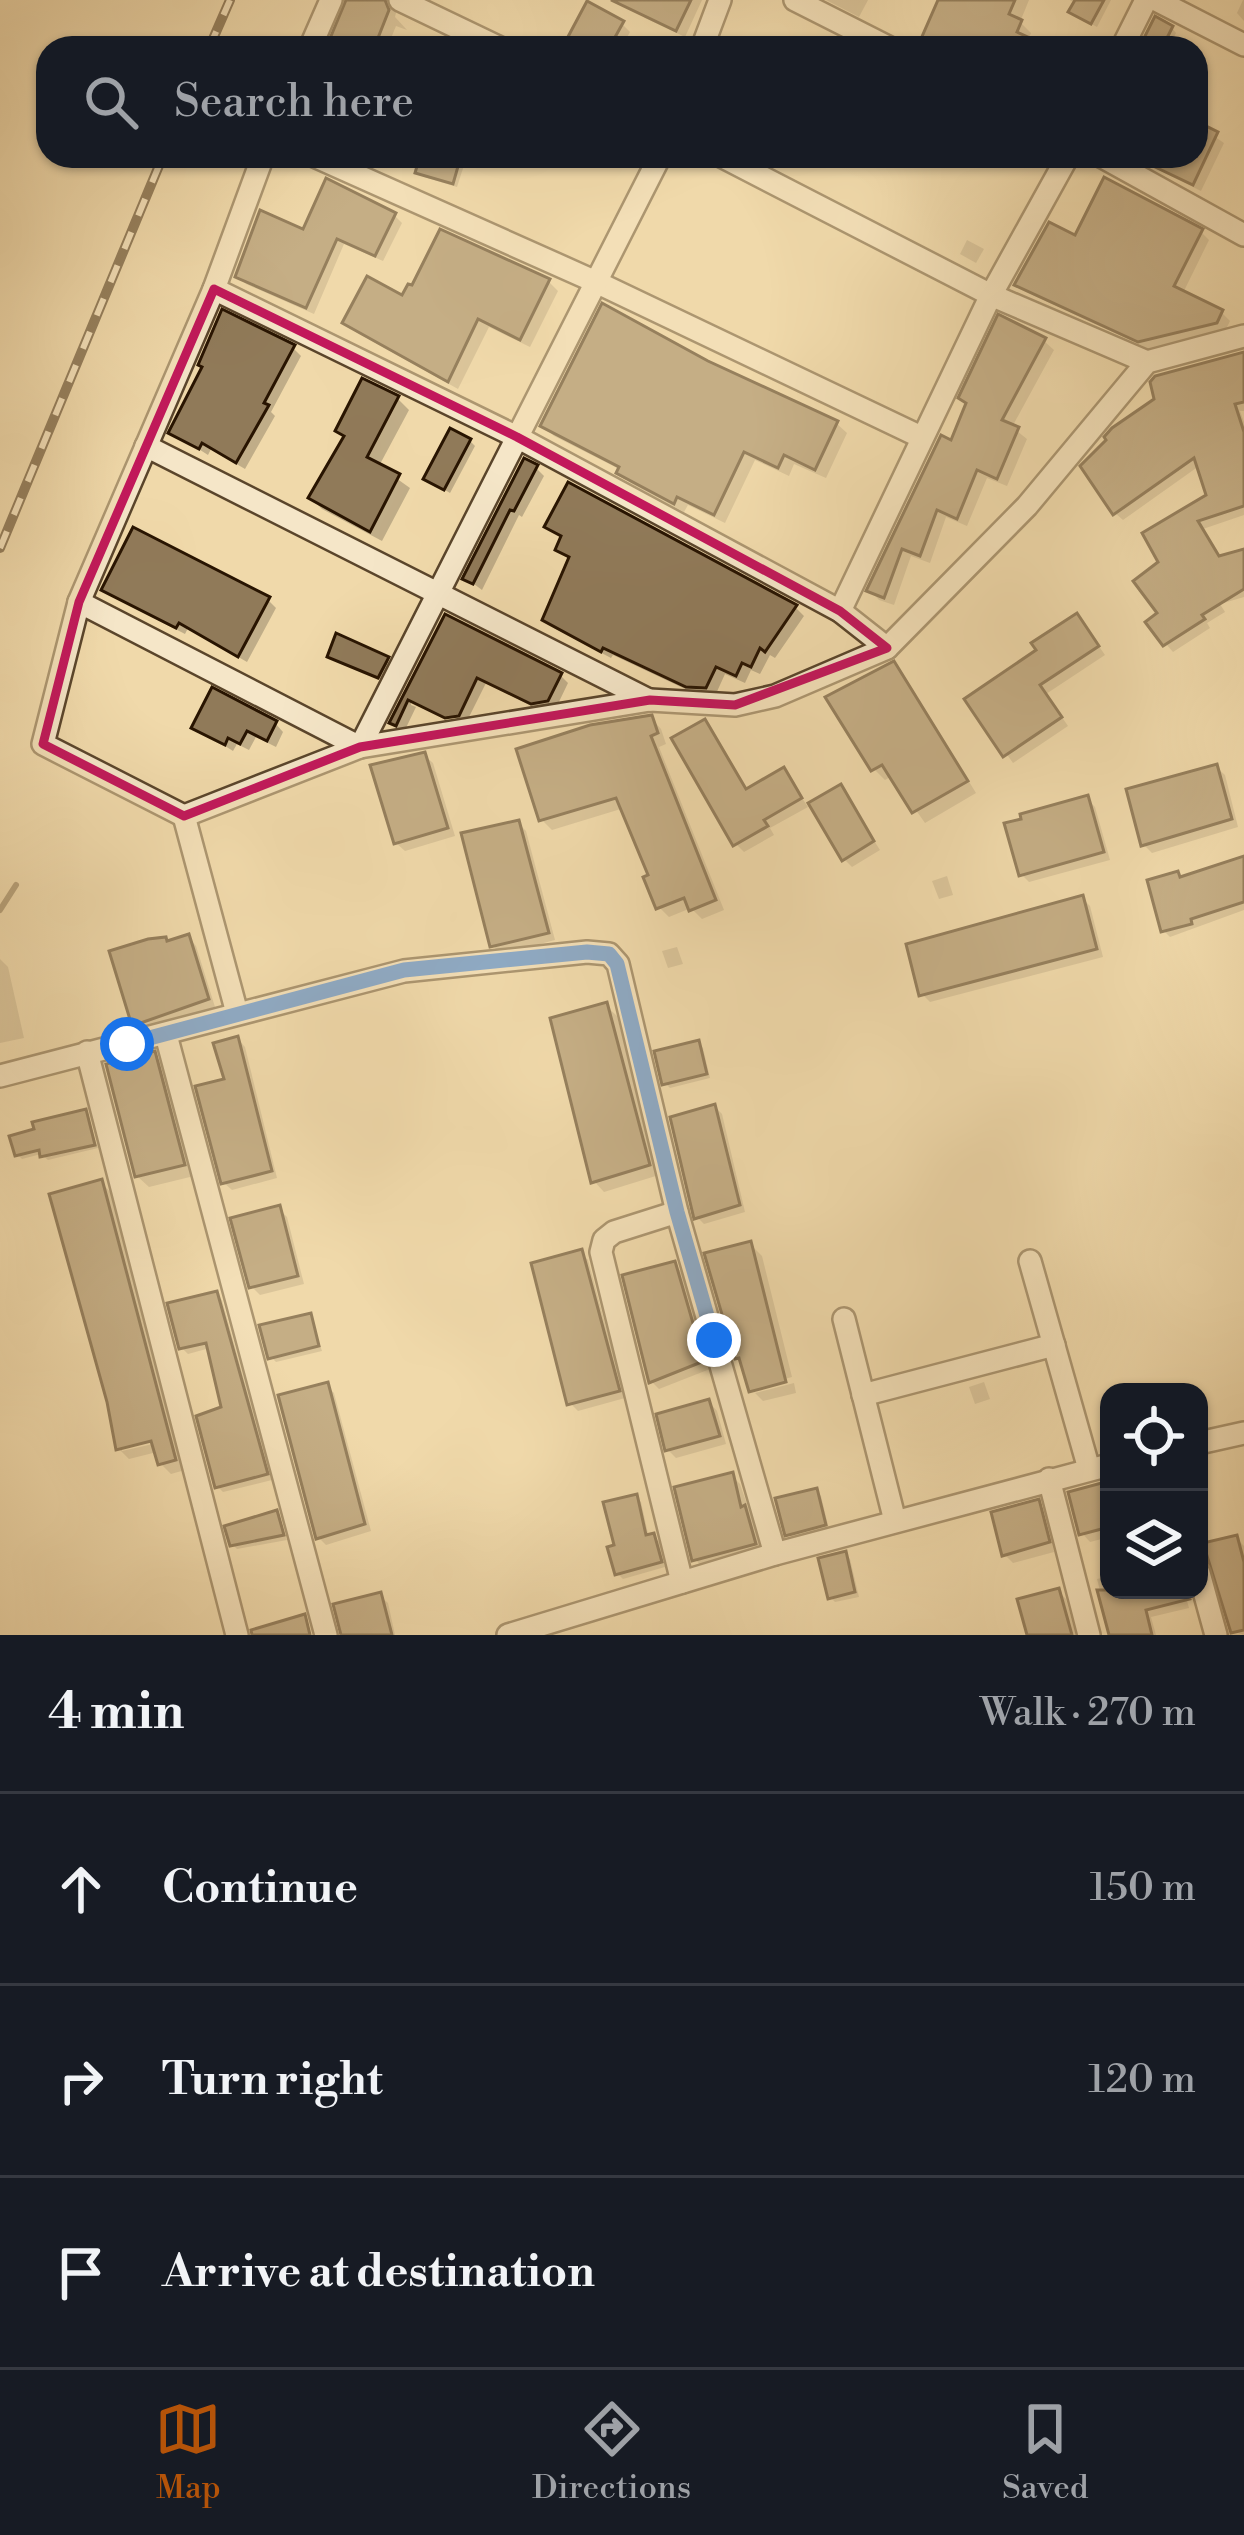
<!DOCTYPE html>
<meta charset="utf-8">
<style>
body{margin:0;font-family:"Libre Bodoni",serif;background:#242831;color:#f1f3f6}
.controls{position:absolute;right:36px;bottom:36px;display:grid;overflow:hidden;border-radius:24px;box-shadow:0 3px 9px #0004}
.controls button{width:108px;height:108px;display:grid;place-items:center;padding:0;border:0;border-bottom:3px solid #363941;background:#171b24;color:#f1f3f6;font:60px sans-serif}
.stop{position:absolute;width:36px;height:36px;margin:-27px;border:9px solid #1a73e8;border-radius:50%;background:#fff}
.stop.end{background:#1a73e8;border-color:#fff;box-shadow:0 3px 12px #0008}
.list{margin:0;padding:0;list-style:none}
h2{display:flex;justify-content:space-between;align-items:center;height:156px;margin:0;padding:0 48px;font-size:51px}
h2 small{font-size:39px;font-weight:400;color:#9ea1a6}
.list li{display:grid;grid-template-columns:78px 1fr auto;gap:36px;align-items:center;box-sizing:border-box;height:192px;padding:0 48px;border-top:3px solid #363941}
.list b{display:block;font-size:45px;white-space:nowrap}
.list em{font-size:39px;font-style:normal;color:#9ea1a6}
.icon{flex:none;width:66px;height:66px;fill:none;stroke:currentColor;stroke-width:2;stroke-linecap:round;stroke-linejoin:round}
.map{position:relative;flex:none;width:1244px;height:1635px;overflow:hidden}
.search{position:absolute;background:#171b24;box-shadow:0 3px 9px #0004;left:36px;right:36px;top:36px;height:132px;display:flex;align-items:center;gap:30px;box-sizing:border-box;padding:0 42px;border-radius:36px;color:#9ea1a6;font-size:45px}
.sheet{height:732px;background:#171b24}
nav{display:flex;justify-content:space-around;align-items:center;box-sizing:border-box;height:168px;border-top:3px solid #363941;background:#171b24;font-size:33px;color:#9ea1a6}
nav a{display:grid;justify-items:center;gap:6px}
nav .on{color:#b45309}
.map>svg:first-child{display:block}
.shadow{fill:#0003;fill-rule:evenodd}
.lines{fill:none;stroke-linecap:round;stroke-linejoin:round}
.stream{stroke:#776244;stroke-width:6}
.building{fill:#907a59;stroke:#281401;stroke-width:3}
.street-casing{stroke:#5a452b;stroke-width:26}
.street{stroke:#f5e6c8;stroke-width:21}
.rail-casing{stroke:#281401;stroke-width:10}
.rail{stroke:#f5e6c8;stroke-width:6;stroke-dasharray:18;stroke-linecap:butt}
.route{stroke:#1a73e8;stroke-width:15}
.marked{fill:none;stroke:#c2185b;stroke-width:9;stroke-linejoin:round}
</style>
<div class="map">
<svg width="1244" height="1635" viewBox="0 0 1244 1635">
<rect width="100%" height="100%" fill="#f0d9aa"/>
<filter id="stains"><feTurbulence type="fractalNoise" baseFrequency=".00167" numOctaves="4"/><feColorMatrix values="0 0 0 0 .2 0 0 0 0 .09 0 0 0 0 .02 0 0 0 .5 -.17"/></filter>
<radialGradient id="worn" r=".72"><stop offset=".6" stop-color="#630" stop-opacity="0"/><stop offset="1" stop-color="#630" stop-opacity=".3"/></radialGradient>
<!-- shadow -->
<g class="shadow">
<polygon points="348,0 399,0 395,17 407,30 396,26 387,48 327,48"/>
<polygon points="642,0 702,0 685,37 645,18 637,10"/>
<polygon points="826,0 868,0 859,17"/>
<polygon points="941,0 1029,0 1020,22 1031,33 1028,40 1039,48"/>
<polygon points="1070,0 1111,0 1097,27 1077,16 1076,4"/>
<polygon points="1243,0 1244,0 1244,21 1237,13"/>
<polygon points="622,24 630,32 621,48 565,48"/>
<polygon points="1172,28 1176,33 1169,48 1142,48"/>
<polygon points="1196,124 1224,143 1201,191 1131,156 1196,156"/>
<polygon points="423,156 467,156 457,187 424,177 419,172"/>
<polygon points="593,156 616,156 609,167"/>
<polygon points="395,216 402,223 383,261 344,244 314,314 246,284 238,276"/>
<polygon points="1201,232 1209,240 1183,293 1222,313 1230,321 1225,331 1149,349 1026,292 1018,284 1076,239"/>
<polygon points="967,240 984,249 976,263 960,254"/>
<polygon points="548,281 558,291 530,347 489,327 458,389 356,332 346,322 403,299"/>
<polygon points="1000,319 1044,341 1054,350 1012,427 1027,439 1007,486 987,478 967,526 946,517 930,563 911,556 894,605 879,600 870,590 952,443"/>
<polygon points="293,348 301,356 271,412 275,416 245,469 211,449 208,455 172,432"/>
<polygon points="1244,352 1244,411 1240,411 1244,422 1244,515 1203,529 1221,559 1244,552 1244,597 1220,604 1225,612 1207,623 1210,628 1173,652 1166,644 1161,614 1162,563 1209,497 1199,466 1123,520 1115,513 1158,400 1157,378"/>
<polygon points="707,363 836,423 847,433 826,478 794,464 789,476 755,460 725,523 688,505 684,512 630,483 621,470 554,436 543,426"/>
<polygon points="364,382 398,399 409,410 379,466 410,488 382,541 322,509 311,498 346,438"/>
<polygon points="470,441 475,446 450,493 427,479"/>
<polygon points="536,468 544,476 522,517 519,515 482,590 466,578"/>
<polygon points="569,486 795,607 804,616 775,658 770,655 760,674 751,670 745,683 725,674 715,696 698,695 613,655 611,658 554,628 545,619 571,560 558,549 564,539 548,527"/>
<polygon points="105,589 268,600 276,608 247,662 188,628 185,634 113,597"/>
<polygon points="446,618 560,675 568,683 556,708 541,711 486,683 466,723 411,698 411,705 416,707 404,732 400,731 392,723"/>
<polygon points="1084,625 1105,655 1046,694 1068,726 1013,763 968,700"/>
<polygon points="330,657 387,660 392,665 384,681"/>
<polygon points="893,665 904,676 976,793 925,823 892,776 885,780 874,769"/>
<polygon points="651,718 661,729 666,744 659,747 724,910 702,919 691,908 669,917 659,907 652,877 624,808 552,830 542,820"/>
<polygon points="704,722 748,792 784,771 808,807 770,828 774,835 744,852 736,844"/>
<polygon points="275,723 283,732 276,747 256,737 249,750 237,744 233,751 195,727"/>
<polygon points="424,755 433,763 455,836 405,851 396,843"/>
<polygon points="1216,767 1225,775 1238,827 1152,853 1144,845"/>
<polygon points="840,788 880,850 852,867 844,859"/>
<polygon points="1087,799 1095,807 1110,860 1029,882 1021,874"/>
<polygon points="518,823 526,831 555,940 501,954 492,945"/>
<polygon points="1244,859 1244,910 1170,937 1163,930 1182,879"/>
<polygon points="947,876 953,895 939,899 932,881"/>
<polygon points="1082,898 1090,906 1103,957 930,1002 922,994"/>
<polygon points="188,937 196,946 215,1007 154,1026 143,1033 135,1025 168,943"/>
<polygon points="677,947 683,964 668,968 662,951"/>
<polygon points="0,959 8,967 24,1038 0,1043"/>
<polygon points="606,1006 617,1016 659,1175 604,1192 594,1181"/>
<polygon points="238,1039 245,1047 277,1178 232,1190 224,1183 228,1081"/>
<polygon points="698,1043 703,1048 710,1078 670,1088 665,1083"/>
<polygon points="154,1055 165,1066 194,1176 149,1187 137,1176"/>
<polygon points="715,1107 722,1114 745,1212 704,1224 697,1217"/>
<polygon points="85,1112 98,1148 48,1160 41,1154 22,1159 18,1155"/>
<path d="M101 1182 111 1193 185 1470 171 1474 160 1463 157 1452 129 1459 118 1448ZM165 1435 166 1441 122 1451V1445Z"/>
<polygon points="279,1209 287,1217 304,1284 260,1295 252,1287"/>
<polygon points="750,1244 762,1256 792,1377 755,1387 755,1393 744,1365 737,1358"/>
<polygon points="581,1253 588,1260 625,1398 578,1411 570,1403"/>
<polygon points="674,1265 682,1272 710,1369 659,1389 651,1381"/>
<polygon points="216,1294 222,1300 272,1480 223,1492 217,1486 224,1409 210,1348 188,1354 182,1348"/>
<polygon points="310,1316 322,1351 276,1362 271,1357"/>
<polygon points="984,1382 990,1399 975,1404 969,1387"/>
<polygon points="794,1383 796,1393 763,1401 755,1393"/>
<polygon points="327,1386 334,1393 371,1531 326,1545 319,1538"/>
<polygon points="709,1402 717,1411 726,1444 676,1458 668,1450"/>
<polygon points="732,1476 740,1484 763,1551 703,1568 695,1559"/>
<polygon points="1109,1484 1109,1537 1090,1542 1082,1533"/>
<polygon points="816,1491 821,1496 829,1529 793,1539 788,1534"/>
<polygon points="636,1497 641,1502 649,1538 659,1541 665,1567 623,1579 618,1574 617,1547"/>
<polygon points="1038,1503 1046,1511 1054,1552 1013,1563 1005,1555"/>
<polygon points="276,1514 287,1540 237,1549 232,1544"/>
<polygon points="1236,1538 1244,1546 1244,1635 1233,1631"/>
<polygon points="845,1554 850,1559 859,1597 835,1602 830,1597"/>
<polygon points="1109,1576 1109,1590 1184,1590 1189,1608 1151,1617 1156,1635 1112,1635 1097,1579"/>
<polygon points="1058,1591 1066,1599 1076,1635 1028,1635"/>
<polygon points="380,1596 388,1603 395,1635 343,1635"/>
</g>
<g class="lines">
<!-- stream -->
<polyline class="stream" points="0,910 16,885"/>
</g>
<!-- building -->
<g class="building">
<polygon points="346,0 385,0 389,10 374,48 326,48"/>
<polygon points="611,0 691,0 676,31"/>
<polygon points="938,0 1015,0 1009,14 1022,20 1017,32 1052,48 917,48"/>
<polygon points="1075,0 1104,0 1091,24 1068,12"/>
<polygon points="587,1 624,21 609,48 562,48"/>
<polygon points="1155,16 1173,26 1162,48 1139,48"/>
<polygon points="1196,121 1218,132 1193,185 1132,156 1196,156"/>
<polygon points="420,156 461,156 453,184 415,173"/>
<polygon points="1104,177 1203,229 1174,286 1223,310 1217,323 1138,342 1014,285 1049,222 1075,235"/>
<polygon points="326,178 396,213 375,256 337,239 306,308 235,277 260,210 303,229"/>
<polygon points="440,229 550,279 520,340 478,319 448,382 342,323 367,276 402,295 408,284 412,285"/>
<polygon points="602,303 708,361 838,421 815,470 784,455 778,468 744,452 714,515 677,497 674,504 616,473 619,467 540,426"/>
<polygon points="222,309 295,345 264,403 269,405 236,463 202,443 199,449 168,433 202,367 198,365"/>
<polygon points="998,314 1046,338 1002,420 1019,427 997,479 977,470 957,519 937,510 920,556 902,549 884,598 866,591 941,435 951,440 966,403 958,398"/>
<polygon points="1244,352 1244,402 1235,404 1244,432 1244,506 1198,521 1219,556 1244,549 1244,589 1202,615 1205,619 1163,646 1145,622 1157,613 1133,581 1158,562 1142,533 1206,495 1194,458 1113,515 1080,466 1106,440 1104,437 1112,428 1154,399 1150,382 1155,376"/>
<polygon points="362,378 399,396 367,457 400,474 370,532 308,498 344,436 335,431"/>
<polygon points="450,428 471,439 444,490 423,479"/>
<polygon points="524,458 538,465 514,511 510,510 473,584 462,579"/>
<polygon points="568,482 797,605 765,652 760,648 751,667 742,663 736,676 716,667 706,688 686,687 603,648 601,652 542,620 569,557 555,550 561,536 544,527"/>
<polygon points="133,527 270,597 238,657 179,623 176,628 101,590"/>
<polygon points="1077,613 1099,646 1040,685 1062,717 1003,757 964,699 1036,650 1031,643"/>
<polygon points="445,614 562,673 548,701 531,704 477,678 459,716 445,718 408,700 396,726 389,723"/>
<polygon points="336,633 389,657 378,678 327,657"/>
<polygon points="894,661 968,781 912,813 882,765 871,771 825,697"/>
<polygon points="212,687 277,721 267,741 247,731 240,744 228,738 225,745 191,728"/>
<polygon points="652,715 658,733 651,736 716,900 689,911 684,898 656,909 643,877 648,875 616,798 539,821 516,749 590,725"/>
<polygon points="705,719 746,789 784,767 802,798 764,820 768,826 733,846 671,738"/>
<polygon points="425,752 448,828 394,844 370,765"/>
<polygon points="1217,764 1232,819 1141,846 1126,789"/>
<polygon points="841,784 874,841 842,861 808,803"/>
<polygon points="1088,795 1104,852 1019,876 1004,823 1021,819 1020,814"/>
<polygon points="519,820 549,933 490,947 461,833"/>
<polygon points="1244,856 1244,902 1191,919 1192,924 1161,932 1147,880 1178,871 1180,877"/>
<polygon points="1083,895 1097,949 919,996 906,944"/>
<polygon points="189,934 209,999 132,1026 109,951 148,939 166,937 167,941"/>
<polygon points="607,1002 650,1165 591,1183 550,1018"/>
<polygon points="238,1036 272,1171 221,1184 195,1086 224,1079 213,1043"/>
<polygon points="699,1040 707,1074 662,1085 654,1051"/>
<polygon points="155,1051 185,1165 135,1177 106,1064"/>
<polygon points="715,1104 740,1205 694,1219 670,1117"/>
<polygon points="86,1109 95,1145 40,1157 39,1150 15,1156 9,1136 34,1129 32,1122"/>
<polygon points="102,1179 176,1460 158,1465 151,1441 116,1450 107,1402 49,1194"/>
<polygon points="280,1205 298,1276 249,1288 230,1218"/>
<polygon points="751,1241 786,1382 749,1392 739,1358 735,1359 704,1253"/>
<polygon points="582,1249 620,1391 567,1405 531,1263"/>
<polygon points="675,1261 704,1361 649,1383 622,1275"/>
<polygon points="217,1291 268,1474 215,1488 196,1416 221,1407 206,1343 179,1349 167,1303"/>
<polygon points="311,1313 319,1346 268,1359 259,1325"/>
<polygon points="328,1382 365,1524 316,1539 278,1395"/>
<polygon points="709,1399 720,1436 665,1451 656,1414"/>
<polygon points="733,1472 741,1507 745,1505 756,1544 692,1561 674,1487"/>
<polygon points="1109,1481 1109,1527 1079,1535 1068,1492"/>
<polygon points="817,1488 826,1525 785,1536 775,1498"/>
<polygon points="637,1494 646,1535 654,1533 662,1562 615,1575 607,1547 614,1545 603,1502"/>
<polygon points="1039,1499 1050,1542 1002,1556 991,1512"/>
<polygon points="277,1510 284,1535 230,1546 224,1526"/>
<polygon points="1237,1535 1244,1562 1244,1630 1231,1633 1203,1543"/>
<polygon points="846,1551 855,1592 828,1599 818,1558"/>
<polygon points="1059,1588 1072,1635 1027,1635 1017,1599"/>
<polygon points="1097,1590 1188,1590 1190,1599 1146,1610 1152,1635 1109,1635"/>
<polygon points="381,1592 392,1635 341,1635 333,1604"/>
<polygon points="305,1614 310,1635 252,1635 251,1630"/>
</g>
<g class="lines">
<!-- street casing -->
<g class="street-casing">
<g id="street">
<polyline points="400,0 500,48"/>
<polyline points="795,0 890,48"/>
<polyline points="1156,0 1244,45"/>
<polyline points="310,48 331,0"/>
<polyline points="702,48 720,0"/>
<polyline points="1122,48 1146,0"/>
<polyline points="263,156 214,289 79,602 43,744 184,816 360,747 650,700 735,705 775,696 887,648 1027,506 1147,362 1244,336"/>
<polyline points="314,156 596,282 921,437"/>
<polyline points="721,156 991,295 1147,362"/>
<polyline points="1101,156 1244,235"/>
<polyline points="214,289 517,437 840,611 887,648"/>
<polyline points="146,446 649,700"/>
<polyline points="79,602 360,747 660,156"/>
<polyline points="840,611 991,295 1068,156"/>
<polyline points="184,816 237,1013"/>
<polyline points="166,1035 326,1635"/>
<polyline points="87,1052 237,1635"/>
<polyline points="0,1076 404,971 587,952 609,954 618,964 677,1212 775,1554"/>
<polyline points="677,1212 614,1232 604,1240 601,1252 682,1582"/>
<polyline points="1030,1261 1089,1469"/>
<polyline points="844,1319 895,1521"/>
<polyline points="863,1395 1054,1345"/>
<polyline points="1199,1443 1244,1433"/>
<polyline points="1049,1479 1089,1635"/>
<polyline points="1199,1573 1216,1635"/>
<polyline points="508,1635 775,1554 1109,1465"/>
</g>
</g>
<!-- street -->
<use href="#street" class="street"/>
<!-- rail casing -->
<g class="rail-casing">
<g id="rail">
<polyline points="209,48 230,0"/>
<polyline points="0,548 163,156"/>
</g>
</g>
<!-- rail -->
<use href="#rail" class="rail"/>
</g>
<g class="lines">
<!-- route -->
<polyline class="route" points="127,1044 404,970 587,952 609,954 617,964 677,1212 714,1340"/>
</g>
<!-- marked area -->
<path d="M0 0H1244V1635H0ZM214 289 517 437 840 611 887 648 735 705 650 700 360 747 184 816 43 744 79 602Z" fill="#f0d9aa" fill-opacity=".55" fill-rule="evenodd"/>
<path class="marked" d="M214 289 517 437 840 611 887 648 735 705 650 700 360 747 184 816 43 744 79 602Z"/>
<rect width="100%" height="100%" filter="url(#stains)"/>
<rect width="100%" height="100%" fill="url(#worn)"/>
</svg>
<div class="controls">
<button><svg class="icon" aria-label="locate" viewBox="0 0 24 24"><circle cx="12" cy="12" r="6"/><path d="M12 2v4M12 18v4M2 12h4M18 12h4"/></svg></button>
<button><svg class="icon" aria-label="layers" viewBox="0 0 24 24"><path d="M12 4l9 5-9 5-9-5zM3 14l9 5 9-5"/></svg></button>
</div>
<div class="stop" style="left:127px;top:1044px"></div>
<div class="stop end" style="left:714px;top:1340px"></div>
<div class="search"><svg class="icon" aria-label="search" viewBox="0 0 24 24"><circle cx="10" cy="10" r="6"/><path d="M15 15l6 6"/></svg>Search here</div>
</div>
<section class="sheet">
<h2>4 min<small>Walk · 270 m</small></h2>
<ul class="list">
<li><svg class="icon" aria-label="ahead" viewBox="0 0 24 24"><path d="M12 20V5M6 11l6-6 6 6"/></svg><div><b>Continue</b></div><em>150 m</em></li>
<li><svg class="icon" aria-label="right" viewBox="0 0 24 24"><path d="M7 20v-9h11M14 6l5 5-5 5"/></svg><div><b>Turn right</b></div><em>120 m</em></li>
<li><svg class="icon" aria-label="arrive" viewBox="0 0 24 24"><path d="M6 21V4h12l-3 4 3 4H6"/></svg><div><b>Arrive at destination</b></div></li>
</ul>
</section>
<nav>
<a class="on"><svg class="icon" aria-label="map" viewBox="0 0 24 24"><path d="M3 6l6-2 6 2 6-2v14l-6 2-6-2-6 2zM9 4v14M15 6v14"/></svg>Map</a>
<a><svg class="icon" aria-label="directions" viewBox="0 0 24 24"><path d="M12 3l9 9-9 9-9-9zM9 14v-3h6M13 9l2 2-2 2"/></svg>Directions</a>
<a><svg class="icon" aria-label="saved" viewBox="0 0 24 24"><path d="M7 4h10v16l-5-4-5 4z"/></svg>Saved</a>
</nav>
